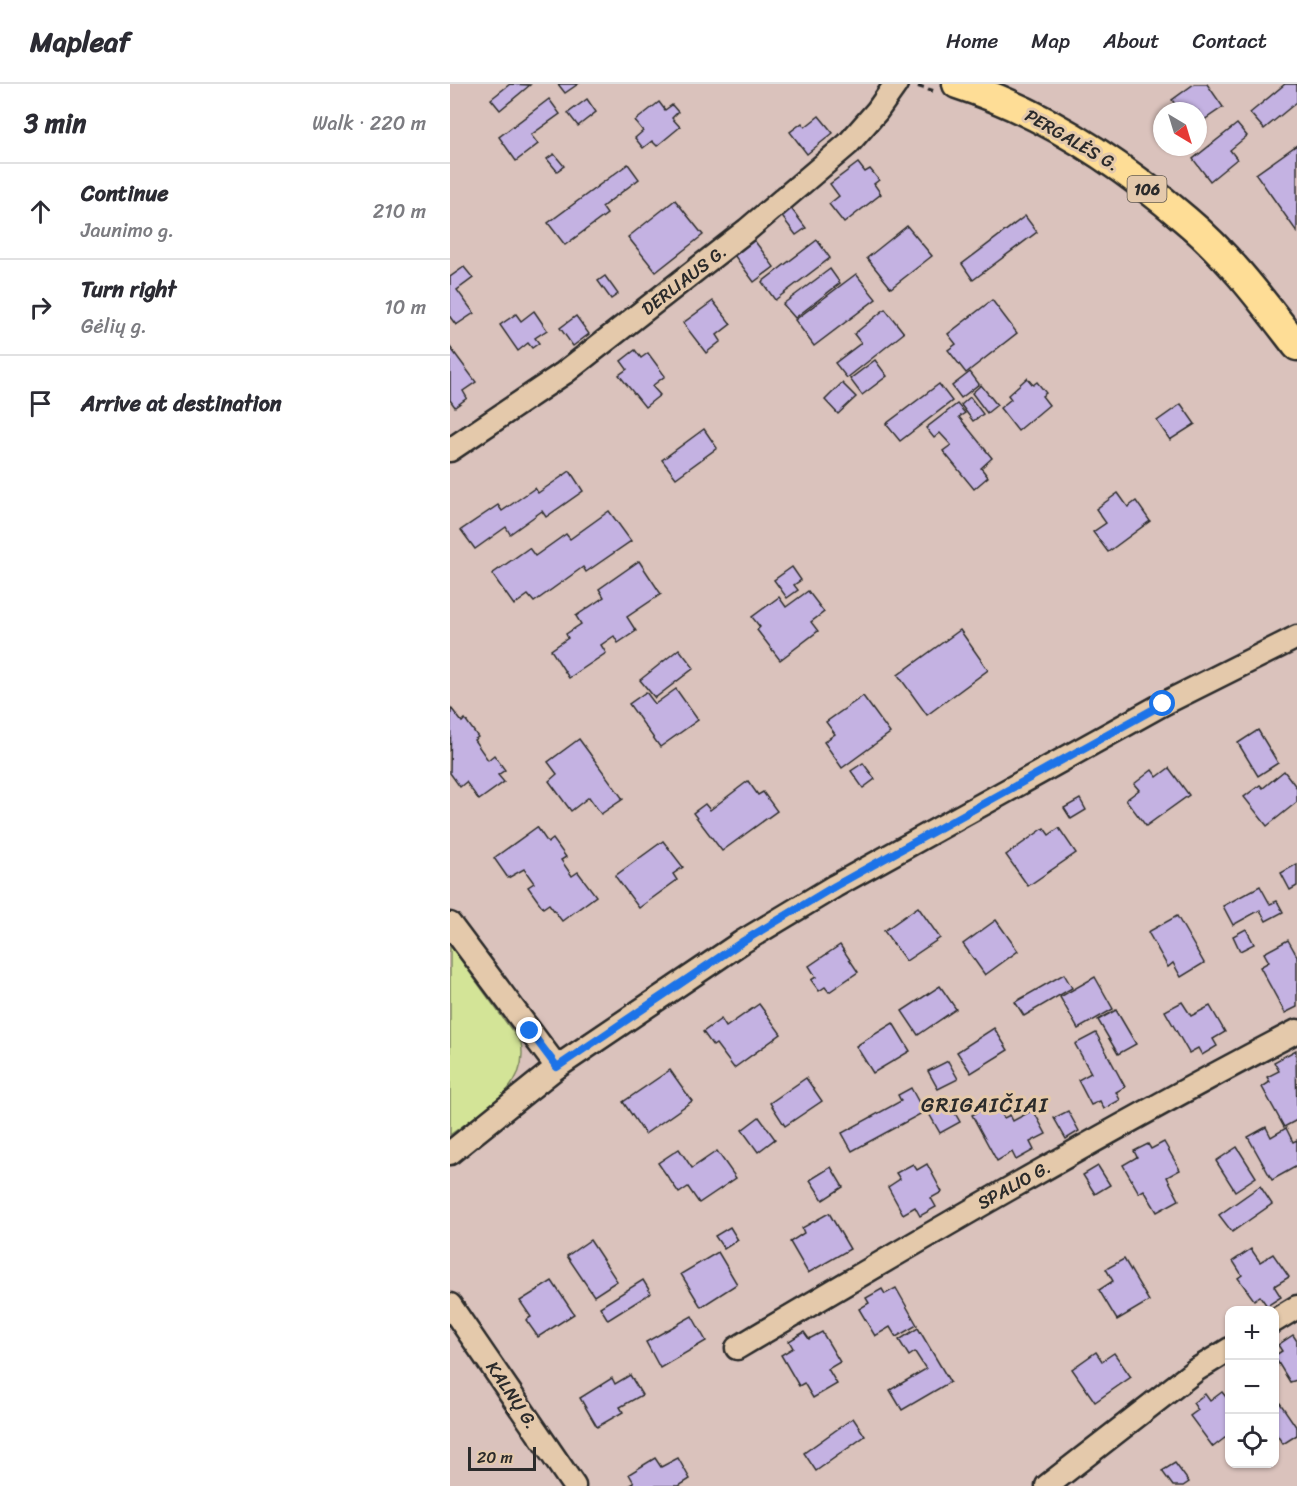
<!DOCTYPE html>
<meta charset="utf-8">
<style>
body{margin:0;font-family:Sriracha,sans-serif;background:#f2f2f3;color:#2b2b33}
.controls{position:absolute;right:18px;bottom:18px;display:grid;overflow:hidden;border-radius:12px;box-shadow:0 2px 4px #0004}
.controls button{width:54px;height:54px;display:grid;place-items:center;padding:0;border:0;border-bottom:2px solid #e1e1e2;background:#fff;color:#2b2b33;font:30px sans-serif}
.compass{position:absolute;left:703px;top:18px;width:54px;height:54px;border-radius:50%;background:#fff;box-shadow:0 2px 4px #0004;rotate:142deg}
.scale{position:absolute;left:18px;bottom:15px;width:68px;box-sizing:border-box;padding-left:6px;border:3px solid #2b2b2b;border-top:0;font-size:16px;line-height:21px;white-space:nowrap;color:#2b2b2b;-webkit-text-stroke:4px #e4c9ab;paint-order:stroke}
.stop{position:absolute;width:18px;height:18px;margin:-14px;border:4px solid #1a73e8;border-radius:50%;background:#fff}
.stop.end{background:#1a73e8;border-color:#fff;box-shadow:0 2px 6px #0008}
.list{margin:0;padding:0;list-style:none}
h2{display:flex;justify-content:space-between;align-items:center;height:78px;margin:0;padding:0 24px;font-size:26px}
h2 small{font-size:20px;font-weight:400;color:#7c7c81}
.list li{display:grid;grid-template-columns:39px 1fr auto;gap:18px;align-items:center;box-sizing:border-box;height:96px;padding:0 24px;border-top:2px solid #e1e1e2}
.list b{display:block;font-size:22px;white-space:nowrap}
.list p{margin:0;font-size:20px;white-space:nowrap;color:#7c7c81}
.list em{font-size:20px;font-style:normal;color:#7c7c81}
.icon{flex:none;width:33px;height:33px;fill:none;stroke:currentColor;stroke-width:2;stroke-linecap:round;stroke-linejoin:round}
.map{position:relative;flex:none;width:847px;height:1402px;overflow:hidden}
header{display:flex;align-items:center;gap:36px;box-sizing:border-box;height:84px;padding:0 30px;background:#fff;border-bottom:2px solid #e1e1e2}
header strong{font-size:28px}
nav{display:flex;gap:33px;margin-inline-start:auto;font-size:21px}
main{display:flex}
aside{flex:1;background:#fff}
.map>svg:first-child{display:block}
.green{fill:#d3e497;stroke:#7f8861;stroke-width:1.5}
.building{fill:#c4b2e2;stroke:#2b2b2b;stroke-width:1.5}
.lines{fill:none;stroke-linecap:round;stroke-linejoin:round}
.minor-casing{stroke:#2b2b2b;stroke-width:27}
.major-casing{stroke:#2b2b2b;stroke-width:33}
.path{stroke:#2b2b2b;stroke-width:4;stroke-dasharray:6 4.5;stroke-linecap:butt}
.minor{stroke:#e4c9ab;stroke-width:22}
.major{stroke:#fedd96;stroke-width:28}
.route{stroke:#1a73e8;stroke-width:8}
.labels{text-anchor:middle;stroke-width:6;stroke-linejoin:round;paint-order:stroke}
.shield{fill:#e4c9ab;stroke:#625a51;stroke-width:1.5}
.shield-label{font-size:16px;font-weight:bold;fill:#2b2b2b}
.street-label{font-size:18px;fill:#2b2b2b;stroke:#e4c9ab}
.quarter-label{font-size:21px;letter-spacing:1.5px;fill:#2b2b2b;stroke:#e4c9ab}
</style>
<header>
<strong>Mapleaf</strong>
<nav><a>Home</a><a>Map</a><a>About</a><a>Contact</a></nav>
</header>
<main>
<aside>
<h2>3 min<small>Walk · 220 m</small></h2>
<ul class="list">
<li><svg class="icon" aria-label="ahead" viewBox="0 0 24 24"><path d="M12 20V5M6 11l6-6 6 6"/></svg><div><b>Continue</b><p>Jaunimo g.</p></div><em>210 m</em></li>
<li><svg class="icon" aria-label="right" viewBox="0 0 24 24"><path d="M7 20v-9h11M14 6l5 5-5 5"/></svg><div><b>Turn right</b><p>Gėlių g.</p></div><em>10 m</em></li>
<li><svg class="icon" aria-label="arrive" viewBox="0 0 24 24"><path d="M6 21V4h12l-3 4 3 4H6"/></svg><div><b>Arrive at destination</b></div></li>
</ul>
</aside>
<div class="map">
<svg width="847" height="1402" viewBox="0 0 847 1402">
<rect width="100%" height="100%" fill="#dac2bc"/>
<filter id="ink" filterUnits="userSpaceOnUse"><feTurbulence type="fractalNoise" baseFrequency=".0167" numOctaves="2"/><feDisplacementMap in="SourceGraphic" scale="12" xChannelSelector="R" yChannelSelector="G"/><feConvolveMatrix kernelMatrix="1 2 1 2 8 2 1 2 1" color-interpolation-filters="sRGB"/></filter>
<g filter="url(#ink)">
<!-- green -->
<path class="green" d="M0 861 71 959C80 1005 31 1027 0 1051Z"/>
<!-- building -->
<g class="building">
<polygon points="60,0 80,1 50,26 41,15"/>
<polygon points="108,0 128,0 115,9"/>
<polygon points="744,0 757,0 773,23 748,40 748,27 730,27 722,16"/>
<polygon points="835,0 847,0 847,18 814,45 800,29"/>
<polygon points="99,15 110,30 81,51 88,60 66,77 49,53"/>
<polygon points="137,15 146,28 128,42 118,29"/>
<polygon points="209,18 215,26 222,21 228,28 222,34 230,43 207,62 202,57 193,64 185,54 193,47 185,37"/>
<polygon points="369,32 383,49 357,70 340,48 352,39 355,43"/>
<polygon points="787,40 797,52 780,66 787,75 760,97 743,75"/>
<polygon points="847,61 847,148 806,90"/>
<polygon points="104,70 114,82 107,87 97,75"/>
<polygon points="408,79 415,88 420,85 429,96 424,100 431,110 394,139 379,120 389,112 380,100"/>
<polygon points="178,80 189,95 152,123 157,130 115,161 98,139"/>
<polygon points="225,116 253,151 206,188 178,153"/>
<polygon points="340,123 356,144 346,151 330,130"/>
<polygon points="575,132 587,148 523,196 512,180"/>
<polygon points="457,142 482,172 441,204 417,174"/>
<polygon points="304,156 324,183 304,198 284,171"/>
<polygon points="367,156 380,174 325,216 312,198"/>
<polygon points="14,183 23,194 7,206 24,229 6,241 0,233 0,193"/>
<polygon points="380,185 390,199 345,234 333,220"/>
<polygon points="406,190 426,215 364,262 345,236"/>
<polygon points="155,192 168,210 161,215 148,197"/>
<polygon points="542,216 567,249 516,289 498,266 506,260 498,250"/>
<polygon points="263,217 281,240 267,251 271,257 256,269 233,239"/>
<polygon points="435,225 454,249 397,294 385,279 411,259 404,250"/>
<polygon points="84,227 97,246 85,254 89,259 82,264 78,259 68,267 50,241 66,230 71,237"/>
<polygon points="126,232 139,250 123,262 110,244"/>
<polygon points="0,263 26,298 13,307 17,314 5,323 0,316"/>
<polygon points="185,266 191,274 198,269 215,292 202,302 210,311 195,323 169,291 177,285 171,277"/>
<polygon points="425,276 437,292 412,311 400,295"/>
<polygon points="520,288 529,300 511,314 502,302"/>
<polygon points="577,294 583,301 587,298 596,309 592,312 599,321 568,347 550,324 561,315 558,311"/>
<polygon points="392,299 406,313 388,330 375,316"/>
<polygon points="489,300 502,317 450,357 436,340"/>
<polygon points="531,301 547,321 537,329 522,309"/>
<polygon points="520,313 533,330 523,337 511,321"/>
<polygon points="507,320 515,329 509,333 542,374 531,384 538,393 524,405 493,367 501,361 490,349 484,354 476,344"/>
<polygon points="731,320 745,340 720,356 707,337"/>
<polygon points="254,345 267,364 226,394 212,376"/>
<polygon points="120,387 133,407 96,433 92,427 60,450 56,443 25,465 11,446 48,421 52,427 85,404 88,409"/>
<polygon points="668,409 678,423 686,417 700,437 658,468 643,448 656,439 646,425"/>
<polygon points="159,427 181,457 136,488 133,483 84,518 78,511 64,521 42,490 79,464 85,472 116,450 120,455"/>
<polygon points="189,477 211,510 177,533 186,547 168,559 164,552 151,561 156,569 119,594 101,566 118,554 116,550 131,540 126,532 154,513 149,505"/>
<polygon points="342,483 351,496 344,501 348,506 337,514 324,496"/>
<polygon points="358,507 374,528 361,538 368,547 330,576 307,546 310,543 302,533 329,513 336,523"/>
<polygon points="510,546 538,586 477,631 448,591"/>
<polygon points="229,565 244,584 205,614 190,596"/>
<polygon points="226,605 248,636 210,663 179,620 196,608 205,620"/>
<polygon points="413,612 440,649 392,684 374,658 385,650 376,638"/>
<polygon points="1,624 12,638 15,635 28,653 24,656 38,676 44,671 55,686 48,691 54,698 29,716 16,698 10,703 0,689"/>
<polygon points="808,646 828,679 808,692 788,659"/>
<polygon points="129,655 173,715 151,730 139,713 121,727 99,697 107,690 98,678"/>
<polygon points="413,679 425,695 413,704 401,687"/>
<polygon points="719,684 739,711 696,742 676,716 689,706 684,700 702,686 707,693"/>
<polygon points="834,687 847,704 847,718 817,742 794,713 810,701 813,704"/>
<polygon points="298,697 308,711 313,708 327,727 272,767 243,729 255,720 260,726"/>
<polygon points="630,715 636,726 621,735 614,724"/>
<polygon points="87,743 98,759 103,755 116,773 111,776 122,792 128,788 146,812 112,837 99,820 93,824 78,803 84,799 74,785 58,794 44,774"/>
<polygon points="594,744 599,751 609,744 626,769 578,802 556,771"/>
<polygon points="213,757 233,783 223,790 227,796 189,824 165,792"/>
<polygon points="847,780 847,802 840,806 831,789"/>
<polygon points="810,802 820,820 827,817 833,828 816,837 810,826 783,841 773,822"/>
<polygon points="468,823 490,854 456,877 434,847"/>
<polygon points="727,832 754,879 731,893 723,879 718,883 698,848"/>
<polygon points="546,836 568,867 535,891 513,860"/>
<polygon points="796,845 804,860 790,867 783,852"/>
<polygon points="838,856 847,872 847,923 835,929 810,883 819,878 814,869"/>
<polygon points="390,861 408,888 379,908 375,903 369,907 361,896 366,893 359,882"/>
<polygon points="614,890 622,904 574,932 565,918"/>
<polygon points="645,893 663,925 628,945 610,913"/>
<polygon points="490,902 506,925 468,951 452,927"/>
<polygon points="732,918 741,932 760,922 775,948 763,955 767,962 752,971 748,964 739,969 715,927"/>
<polygon points="309,920 331,950 284,984 266,960 263,962 253,948 271,935 276,943"/>
<polygon points="666,926 686,960 668,970 648,936"/>
<polygon points="443,939 460,967 423,989 406,962"/>
<polygon points="544,944 558,966 521,989 507,968"/>
<polygon points="646,949 675,1003 666,1008 670,1016 654,1025 650,1017 641,1021 628,996 641,989 625,960"/>
<polygon points="846,966 847,1036 834,1043 812,1003 820,998 817,993 829,987 824,978"/>
<polygon points="498,977 508,995 488,1005 478,987"/>
<polygon points="220,986 242,1017 195,1050 173,1018"/>
<polygon points="356,994 372,1017 335,1042 320,1019"/>
<polygon points="461,1004 474,1028 402,1067 392,1049 451,1017 448,1011"/>
<polygon points="497,1015 510,1038 490,1049 477,1026"/>
<polygon points="545,1018 554,1034 560,1031 563,1037 583,1026 596,1050 580,1058 584,1066 566,1076 562,1068 547,1077 522,1031"/>
<polygon points="618,1027 629,1047 616,1055 604,1034"/>
<polygon points="309,1033 325,1055 308,1068 292,1046"/>
<polygon points="816,1043 821,1053 836,1044 843,1058 847,1056 847,1082 822,1096 798,1053"/>
<polygon points="714,1058 730,1086 717,1093 729,1116 707,1128 694,1106 689,1109 673,1081 687,1073 684,1067 698,1060 701,1065"/>
<polygon points="787,1063 806,1093 785,1107 766,1077"/>
<polygon points="229,1065 242,1084 267,1067 286,1094 249,1119 238,1103 229,1109 208,1079"/>
<polygon points="463,1080 467,1086 477,1080 492,1108 481,1114 486,1123 470,1132 465,1123 453,1130 438,1103 450,1095 446,1089"/>
<polygon points="648,1082 660,1101 645,1110 633,1091"/>
<polygon points="381,1083 393,1103 373,1116 360,1096"/>
<polygon points="810,1102 822,1120 782,1148 769,1131"/>
<polygon points="379,1129 400,1165 358,1189 340,1158 354,1149 352,1144"/>
<polygon points="280,1143 288,1156 274,1165 265,1152"/>
<polygon points="140,1156 167,1197 144,1212 117,1172"/>
<polygon points="801,1165 810,1178 823,1170 839,1193 824,1202 831,1213 817,1222 810,1212 804,1216 788,1194 792,1191 783,1177"/>
<polygon points="268,1168 287,1200 251,1223 231,1190"/>
<polygon points="674,1175 699,1217 667,1236 649,1206 663,1197 656,1185"/>
<polygon points="193,1196 201,1209 158,1236 150,1223"/>
<polygon points="102,1197 124,1230 88,1253 76,1236 81,1233 70,1217"/>
<polygon points="446,1204 467,1241 446,1253 440,1243 425,1252 409,1225 419,1219 416,1214 432,1205 435,1210"/>
<polygon points="242,1232 256,1257 210,1284 196,1258"/>
<polygon points="468,1244 500,1298 452,1326 440,1306 476,1285 465,1268 459,1272 449,1256"/>
<polygon points="354,1248 359,1255 372,1248 390,1278 378,1285 387,1300 363,1314 354,1299 349,1302 331,1271 343,1264 339,1257"/>
<polygon points="843,1251 847,1257 847,1296 840,1298 824,1272 832,1267 828,1261"/>
<polygon points="646,1268 652,1277 664,1269 681,1293 645,1318 622,1285"/>
<polygon points="180,1291 192,1311 170,1323 173,1328 147,1343 130,1314 162,1294 165,1300"/>
<polygon points="772,1308 780,1318 780,1350 763,1363 740,1332 748,1326 743,1319 755,1310 760,1317"/>
<polygon points="824,1319 826,1322 830,1319 847,1344 847,1351 833,1360 824,1347"/>
<polygon points="403,1334 415,1352 366,1387 354,1369"/>
<polygon points="205,1374 211,1383 228,1374 240,1395 229,1402 179,1402 184,1399 179,1390"/>
<polygon points="725,1379 739,1398 733,1402 723,1402 712,1387"/>
</g>
<g class="lines">
<!-- minor casing -->
<g class="minor-casing">
<g id="minor">
<polyline points="0,366 114,289 297,146 398,60 427,27 446,0"/>
<polyline points="0,840 107,983"/>
<polyline points="0,1069 107,983 292,858 385,802 713,620 847,553"/>
<polyline points="0,1221 124,1402"/>
<polyline points="824,1237 847,1223"/>
<path d="M287 1264C472 1154 657 1046 847 947"/>
<polyline points="597,1402 746,1286 780,1265"/>
</g>
</g>
<!-- major casing -->
<g class="major-casing">
<path id="major" d="M507 0C591 27 669 78 736 136 779 172 813 218 847 262"/>
</g>
<!-- path -->
<polyline class="path" points="468,2 483,7"/>
<!-- minor -->
<use href="#minor" class="minor"/>
<!-- major -->
<use href="#major" class="major"/>
</g>
</g>
<g class="lines" filter="url(#ink)">
<!-- route -->
<polyline class="route" points="80,947 107,983 292,858 385,802 713,620"/>
</g>
<g class="labels">
<!-- shield labels -->
<rect class="shield" x="677.5" y="92" width="39" height="26" rx="4.5"/>
<g class="shield-label">
<text x="697" y="111">106</text>
</g>
<!-- street labels -->
<g class="street-label">
<text transform="translate(622 56) rotate(30)" y="6">PERGALĖS G.</text>
<text transform="translate(234 196) rotate(-38)" y="6">DERLIAUS G.</text>
<text transform="translate(564 1101) rotate(-29)" y="6">SPALIO G.</text>
<text transform="translate(62 1311) rotate(56)" y="6">KALNŲ G.</text>
</g>
<!-- quarter labels -->
<g class="quarter-label">
<text x="535" y="1028">GRIGAIČIAI</text>
</g>
</g>
</svg>
<div class="controls">
<button>+</button>
<button>−</button>
<button><svg class="icon" aria-label="locate" viewBox="0 0 24 24"><circle cx="12" cy="12" r="6"/><path d="M12 2v4M12 18v4M2 12h4M18 12h4"/></svg></button>
</div>
<svg class="compass" viewBox="-18 -18 36 36"><path d="M0-13l5 13h-10z" fill="#e53935"/><path d="M0 13l5-13h-10z" fill="#7c7c81"/></svg>
<div class="scale">20 m</div>
<div class="stop" style="left:713px;top:620px"></div>
<div class="stop end" style="left:80px;top:947px"></div>
</div>
</main>
